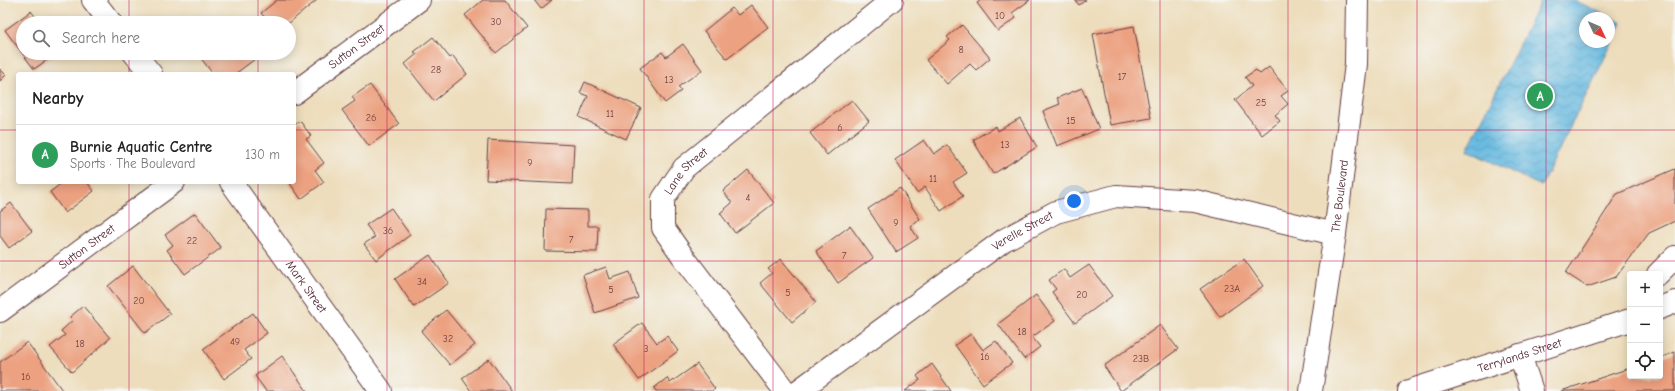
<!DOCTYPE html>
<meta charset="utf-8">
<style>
body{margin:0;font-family:"Comic Neue",sans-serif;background:#f6f6f6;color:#222}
.controls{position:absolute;right:12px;bottom:12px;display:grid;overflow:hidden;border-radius:4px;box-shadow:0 2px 10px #0003}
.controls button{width:36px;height:36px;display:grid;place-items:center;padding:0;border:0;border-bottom:1px solid #e0e0e0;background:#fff;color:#222;font:20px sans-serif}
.compass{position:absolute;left:1579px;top:12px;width:36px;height:36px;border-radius:50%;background:#fff;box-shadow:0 2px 10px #0003;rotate:134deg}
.you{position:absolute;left:1074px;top:201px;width:14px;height:14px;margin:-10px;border:3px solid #fff;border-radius:50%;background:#1a73e8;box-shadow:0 0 0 6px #1a73e833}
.badge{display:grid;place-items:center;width:26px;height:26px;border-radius:50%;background:#db2777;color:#fff;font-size:13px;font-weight:700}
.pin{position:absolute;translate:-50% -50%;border:2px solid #fff;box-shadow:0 1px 4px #0006}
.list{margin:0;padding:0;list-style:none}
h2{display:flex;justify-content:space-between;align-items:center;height:52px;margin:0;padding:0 16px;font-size:17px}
h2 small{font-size:13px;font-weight:400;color:#767676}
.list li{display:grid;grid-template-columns:26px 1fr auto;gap:12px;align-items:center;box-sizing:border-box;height:60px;padding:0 16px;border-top:1px solid #e0e0e0}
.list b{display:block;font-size:15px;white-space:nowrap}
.list p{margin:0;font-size:13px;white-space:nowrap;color:#767676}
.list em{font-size:13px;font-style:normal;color:#767676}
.icon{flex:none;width:22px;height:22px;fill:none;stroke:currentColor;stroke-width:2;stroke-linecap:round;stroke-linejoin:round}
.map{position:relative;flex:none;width:1675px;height:391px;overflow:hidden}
.search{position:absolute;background:#fff;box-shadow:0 2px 10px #0003;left:16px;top:16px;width:280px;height:44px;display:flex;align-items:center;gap:10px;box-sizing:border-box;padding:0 14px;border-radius:22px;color:#767676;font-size:15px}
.panel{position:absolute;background:#fff;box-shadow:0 2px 10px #0003;left:16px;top:72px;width:280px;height:112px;border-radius:4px}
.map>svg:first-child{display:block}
.water{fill:url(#water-waves);stroke:#576c86;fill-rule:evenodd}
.building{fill:#eca180}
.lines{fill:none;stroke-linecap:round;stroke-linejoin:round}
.minor-casing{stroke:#623c41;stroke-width:24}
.minor{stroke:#fff;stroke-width:22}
.grid{fill:none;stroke:#c2185b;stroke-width:1;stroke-opacity:0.55}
.labels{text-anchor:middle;stroke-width:3.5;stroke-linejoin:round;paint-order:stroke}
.number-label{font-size:10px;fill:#724040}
.street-label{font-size:12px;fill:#4a1f2b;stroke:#f6f6f2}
</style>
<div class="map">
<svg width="1675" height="391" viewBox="0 0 1675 391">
<defs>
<pattern id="water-waves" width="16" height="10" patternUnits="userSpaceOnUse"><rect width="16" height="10" fill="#64b8e0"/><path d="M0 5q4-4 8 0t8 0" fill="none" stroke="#5495b6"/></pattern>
</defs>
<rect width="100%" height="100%" fill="#f6f6f2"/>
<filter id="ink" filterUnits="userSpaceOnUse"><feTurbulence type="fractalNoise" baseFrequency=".025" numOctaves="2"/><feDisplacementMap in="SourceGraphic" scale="8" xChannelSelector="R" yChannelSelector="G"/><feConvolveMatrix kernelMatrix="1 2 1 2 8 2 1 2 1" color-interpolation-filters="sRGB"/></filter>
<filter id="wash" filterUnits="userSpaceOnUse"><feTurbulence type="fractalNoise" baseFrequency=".012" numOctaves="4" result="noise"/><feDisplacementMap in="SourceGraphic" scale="16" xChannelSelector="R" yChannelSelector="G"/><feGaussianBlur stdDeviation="0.9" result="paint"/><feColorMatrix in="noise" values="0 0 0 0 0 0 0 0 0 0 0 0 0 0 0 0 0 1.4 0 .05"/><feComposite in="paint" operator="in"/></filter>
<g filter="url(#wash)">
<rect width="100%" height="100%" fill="#edddbc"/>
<!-- water -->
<path class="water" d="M1541 0H1574L1622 23 1541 186 1467 150ZM1585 18H1609V42H1585Z"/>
<g id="blocks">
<!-- building -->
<g class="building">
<polygon points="277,0 317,0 289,23 269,23 261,13"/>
<polygon points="483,0 505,0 527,28 496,53 465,15"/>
<polygon points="534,0 552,0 541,9"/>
<polygon points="981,0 1030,0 1012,13 1016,18 998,31 977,3"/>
<polygon points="1075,0 1086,0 1079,5"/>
<polygon points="751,5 768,27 727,59 704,31 732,8 738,15"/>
<polygon points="31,11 40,23 23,23 23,53 57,53 34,69 5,30"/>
<polygon points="962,25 990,58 976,70 970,64 947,84 926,60 950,40 947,37"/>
<polygon points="1134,26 1151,118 1110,125 1093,34"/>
<polygon points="433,37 450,58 453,56 467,74 434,101 405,64 417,54 414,52"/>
<polygon points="683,44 702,70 678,87 681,91 665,103 640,68 662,52 666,57"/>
<polygon points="206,53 263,53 235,74 213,74 200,57"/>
<polygon points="1269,67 1288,91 1281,96 1288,104 1275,115 1280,121 1262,135 1235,100 1252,86 1245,77 1256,70 1260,74"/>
<polygon points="0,69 6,75 0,81"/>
<polygon points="585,82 641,108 626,139 579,117 588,96 580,93"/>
<polygon points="370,85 399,124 369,146 342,110 355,101 352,97"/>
<polygon points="1082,88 1099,129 1057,146 1043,111 1060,104 1057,98"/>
<polygon points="852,100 869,121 827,155 810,133"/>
<polygon points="1020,118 1037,147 993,174 973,140 996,126 998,131"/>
<polygon points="300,121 311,136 306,139 324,163 315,170 324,182 301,199 289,182 294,182 294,125"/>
<polygon points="488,140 574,145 572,184 486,180"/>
<polygon points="924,140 934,154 947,145 967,173 953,182 963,196 941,211 925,187 917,193 895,160"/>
<polygon points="1675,169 1675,221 1649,233 1616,277 1587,287 1566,273 1617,194"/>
<polygon points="748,170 774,203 735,233 720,213 732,203 723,191"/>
<polygon points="63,182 87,182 94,191 65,213 50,192"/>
<polygon points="900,188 920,219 910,226 918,238 896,252 868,209"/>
<polygon points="11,203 32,231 9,248 0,236 0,211"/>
<polygon points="391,208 410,235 376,260 364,244 375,237 366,225"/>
<polygon points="546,209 588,210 588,226 598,226 597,252 545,251"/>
<polygon points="195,213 221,248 185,274 167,250 173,245 165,235"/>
<polygon points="850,226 873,258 838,283 816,251"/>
<polygon points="430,255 449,283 414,307 395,279"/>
<polygon points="781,259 816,302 792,322 760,283 772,273 768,269"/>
<polygon points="1244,259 1263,286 1220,317 1200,289"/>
<polygon points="1089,265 1112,296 1075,323 1052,292 1056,289 1049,280 1064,269 1070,278"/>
<polygon points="133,266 170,314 145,333 108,286"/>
<polygon points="606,267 610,279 630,272 638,298 595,313 583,275"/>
<polygon points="1036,295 1055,321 1032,337 1040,347 1024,359 998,324"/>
<polygon points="83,306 110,338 72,372 50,347 65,335 61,331 73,320 70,317"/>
<polygon points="446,310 475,345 450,365 421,331"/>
<polygon points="253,313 267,333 244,350 251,359 224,379 203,349"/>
<polygon points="642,323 657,343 667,336 678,351 639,380 613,344"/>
<polygon points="1160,325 1178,349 1121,391 1104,366"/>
<polygon points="971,334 983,350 996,341 1012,363 983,384 955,345"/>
<polygon points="27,342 62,390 62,391 0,391 0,362"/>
<polygon points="1675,352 1675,391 1561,391 1630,368 1630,376 1660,376 1660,358"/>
<polygon points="282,356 307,391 266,391 255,376"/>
<polygon points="489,359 512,391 471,391 462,378"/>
<polygon points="697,364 715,389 712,391 656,391 654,388 667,378 670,383"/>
<polygon points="932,364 951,391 905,391 920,380 917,376"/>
</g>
</g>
</g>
<g filter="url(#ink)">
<use href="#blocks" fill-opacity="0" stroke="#623c41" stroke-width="1"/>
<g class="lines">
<!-- minor casing -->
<g class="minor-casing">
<g id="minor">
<polyline points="93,0 111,23"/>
<polyline points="134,53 151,74"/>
<path id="s1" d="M294 93 419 0"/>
<path id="s2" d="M231 182 381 391"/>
<polyline points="1658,274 1675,257"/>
<polyline points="1660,308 1675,302"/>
<path id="s3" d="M0 311 174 182"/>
<polyline points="1520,355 1532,391"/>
<path id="s4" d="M785 391 682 255 663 228V199L684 168 892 0"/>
<path id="s5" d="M798 391 1004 240 1056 212 1116 196 1195 201 1335 234"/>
<path id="s6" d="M1311 391 1335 234 1356 64 1357 0"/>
<path id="s7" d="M1409 391 1630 320"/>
</g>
</g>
<!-- minor -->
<use href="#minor" class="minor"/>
</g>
</g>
<!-- grid -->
<path class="grid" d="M129 0V23M258 0V23M387 0V391M515 0V391M644 0V391M773 0V391M902 0V391M1031 0V391M1160 0V391M1288 0V391M1417 0V391M1546 0V391M129 53V74M258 53V74M0 130H18M294 130H1675M129 182V391M258 182V391M0 261H1675"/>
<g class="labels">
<!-- number labels -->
<g class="number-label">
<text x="1000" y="19">10</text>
<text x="496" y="25">30</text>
<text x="961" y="53">8</text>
<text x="436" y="73">28</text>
<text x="1122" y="80">17</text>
<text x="669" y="83">13</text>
<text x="1261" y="106">25</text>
<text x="610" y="117">11</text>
<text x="371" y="121">26</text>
<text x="1071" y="124">15</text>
<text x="840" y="131">6</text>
<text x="1005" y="148">13</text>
<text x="530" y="166">9</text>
<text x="933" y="182">11</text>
<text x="748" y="201">4</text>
<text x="896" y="226">9</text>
<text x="388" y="234">36</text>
<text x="571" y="243">7</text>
<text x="192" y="244">22</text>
<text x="844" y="259">7</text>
<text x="422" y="285">34</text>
<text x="1232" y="292">23A</text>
<text x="611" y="293">5</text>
<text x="788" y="296">5</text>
<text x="1082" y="298">20</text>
<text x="139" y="304">20</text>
<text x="1022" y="335">18</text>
<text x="448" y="342">32</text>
<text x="235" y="345">49</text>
<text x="80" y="347">18</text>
<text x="646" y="352">3</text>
<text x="985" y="360">16</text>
<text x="1141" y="362">23B</text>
<text x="26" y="380">16</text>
</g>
<!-- street labels -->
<g class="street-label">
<text dy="4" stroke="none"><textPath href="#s1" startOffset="78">Sutton Street</textPath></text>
<text dy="4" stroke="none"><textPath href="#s4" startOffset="269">Lane Street</textPath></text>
<text dy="4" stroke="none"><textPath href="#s6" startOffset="197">The Boulevard</textPath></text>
<text dy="4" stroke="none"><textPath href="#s5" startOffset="276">Verelle Street</textPath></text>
<text dy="4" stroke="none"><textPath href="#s3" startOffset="108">Sutton Street</textPath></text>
<text dy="4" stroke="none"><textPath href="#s2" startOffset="129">Mark Street</textPath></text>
<text dy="4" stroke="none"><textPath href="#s7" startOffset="116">Terrylands Street</textPath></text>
</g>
</g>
</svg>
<div class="controls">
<button>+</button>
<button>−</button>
<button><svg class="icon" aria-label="locate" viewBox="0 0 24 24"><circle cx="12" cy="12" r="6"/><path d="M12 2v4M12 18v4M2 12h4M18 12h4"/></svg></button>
</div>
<svg class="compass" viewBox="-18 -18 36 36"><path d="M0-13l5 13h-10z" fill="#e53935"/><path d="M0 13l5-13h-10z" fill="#767676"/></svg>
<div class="you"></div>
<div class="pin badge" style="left:1540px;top:96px;background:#2e9e5b">A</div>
<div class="search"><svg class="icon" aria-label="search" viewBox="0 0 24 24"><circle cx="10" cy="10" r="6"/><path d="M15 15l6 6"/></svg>Search here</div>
<section class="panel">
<h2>Nearby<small></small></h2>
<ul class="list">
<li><span class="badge" style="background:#2e9e5b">A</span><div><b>Burnie Aquatic Centre</b><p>Sports · The Boulevard</p></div><em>130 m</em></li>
</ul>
</section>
</div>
